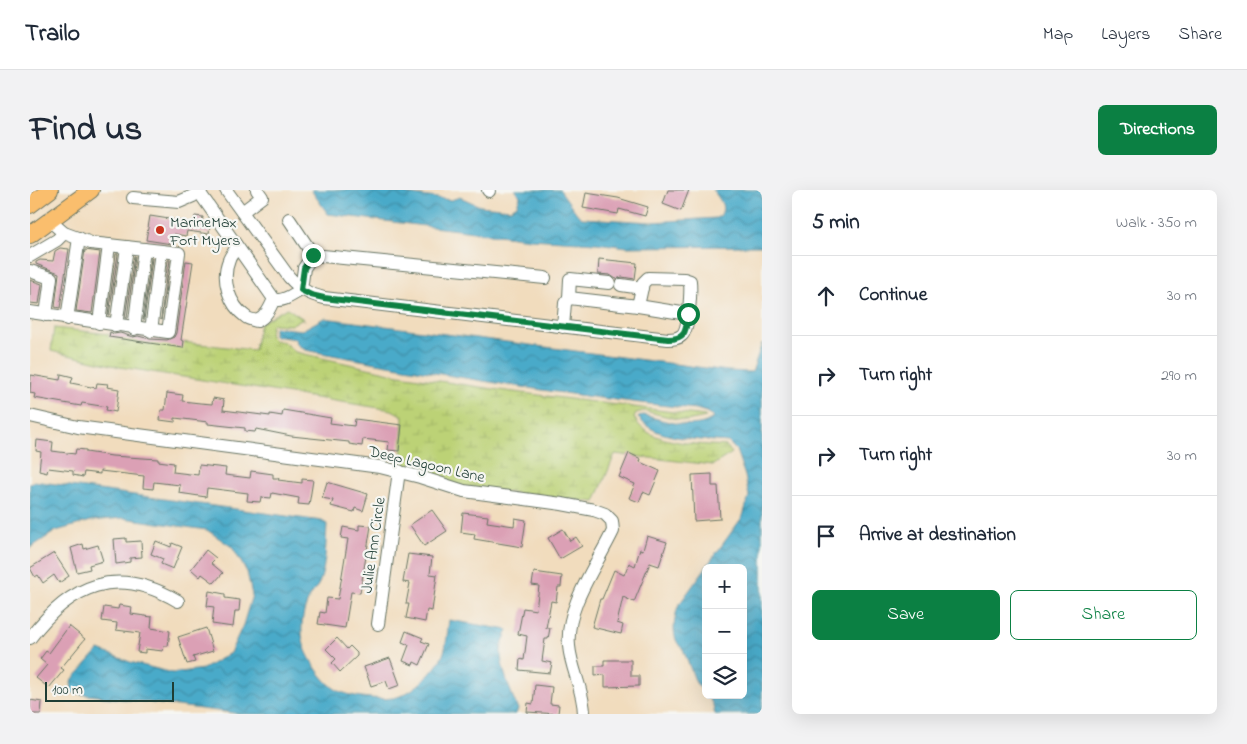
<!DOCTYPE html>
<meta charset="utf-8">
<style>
body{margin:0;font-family:"Indie Flower",sans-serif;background:#f2f2f3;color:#1f2937}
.controls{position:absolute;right:15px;bottom:15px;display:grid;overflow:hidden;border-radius:8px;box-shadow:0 5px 20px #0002}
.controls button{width:45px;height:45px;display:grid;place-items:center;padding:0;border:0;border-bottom:1px solid #e0e1e3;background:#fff;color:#1f2937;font:25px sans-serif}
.scale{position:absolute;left:15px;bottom:12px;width:129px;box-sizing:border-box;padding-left:5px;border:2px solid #1f3d34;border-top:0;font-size:14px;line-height:18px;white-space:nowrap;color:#1f3d34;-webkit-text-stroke:4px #f6f6f2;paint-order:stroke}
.stop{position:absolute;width:15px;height:15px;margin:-11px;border:4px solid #0b8043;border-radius:50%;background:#fff}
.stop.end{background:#0b8043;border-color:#fff;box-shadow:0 1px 5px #0008}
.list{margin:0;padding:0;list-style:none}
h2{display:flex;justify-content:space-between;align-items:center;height:65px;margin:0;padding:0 20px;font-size:21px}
h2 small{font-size:16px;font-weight:400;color:#747a83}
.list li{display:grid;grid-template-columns:32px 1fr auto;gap:15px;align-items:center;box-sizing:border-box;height:80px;padding:0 20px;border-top:1px solid #e0e1e3}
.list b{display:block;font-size:19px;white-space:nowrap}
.list em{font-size:16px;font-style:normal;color:#747a83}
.actions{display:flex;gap:10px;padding:15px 20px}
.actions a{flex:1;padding:11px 0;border:1px solid #0b8043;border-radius:8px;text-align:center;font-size:18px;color:#0b8043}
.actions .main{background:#0b8043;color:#fff}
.icon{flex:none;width:28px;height:28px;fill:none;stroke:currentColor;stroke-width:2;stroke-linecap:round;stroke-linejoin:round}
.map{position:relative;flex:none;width:732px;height:524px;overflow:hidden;border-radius:8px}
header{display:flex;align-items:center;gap:30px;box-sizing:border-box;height:70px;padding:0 25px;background:#fff;border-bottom:1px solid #e0e1e3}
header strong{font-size:24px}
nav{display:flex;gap:28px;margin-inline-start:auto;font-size:18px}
.intro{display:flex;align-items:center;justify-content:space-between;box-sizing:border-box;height:120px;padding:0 30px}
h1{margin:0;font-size:35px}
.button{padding:12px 22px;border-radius:8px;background:#0b8043;color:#fff;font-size:18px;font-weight:700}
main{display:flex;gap:30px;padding:0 30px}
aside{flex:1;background:#fff;border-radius:8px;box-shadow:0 5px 20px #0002}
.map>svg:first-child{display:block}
.wetland{fill:url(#wetland-marsh);stroke:#6e8855}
.water{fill:url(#water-waves);stroke:#34747e}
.building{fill:#dba0b5}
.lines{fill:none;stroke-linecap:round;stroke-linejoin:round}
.minor-casing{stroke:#687564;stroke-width:14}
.major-casing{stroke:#687564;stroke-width:18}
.minor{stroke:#fff;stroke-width:12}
.major{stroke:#fabe6d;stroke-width:16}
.route{stroke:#0b8043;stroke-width:6}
.poi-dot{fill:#c8321e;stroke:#f6f6f2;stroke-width:2}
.labels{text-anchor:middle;stroke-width:4.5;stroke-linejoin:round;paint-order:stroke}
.poi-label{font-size:16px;fill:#1f3d34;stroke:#f6f6f2;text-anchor:start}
.street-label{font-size:16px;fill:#1f3d34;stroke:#f6f6f2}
</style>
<header>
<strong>Trailo</strong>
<nav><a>Map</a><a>Layers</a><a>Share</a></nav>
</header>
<div class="intro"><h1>Find us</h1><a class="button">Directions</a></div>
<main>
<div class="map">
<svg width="732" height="524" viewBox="0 0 732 524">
<defs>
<pattern id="wetland-marsh" width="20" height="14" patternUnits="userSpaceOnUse" patternTransform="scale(1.25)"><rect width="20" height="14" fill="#bcd276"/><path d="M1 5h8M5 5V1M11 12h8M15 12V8" fill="none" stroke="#a1b567"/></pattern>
<pattern id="water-waves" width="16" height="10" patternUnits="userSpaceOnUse" patternTransform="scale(1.25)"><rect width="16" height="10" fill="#4aaac9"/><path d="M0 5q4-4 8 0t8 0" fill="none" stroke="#3d8ca4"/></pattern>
</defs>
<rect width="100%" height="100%" fill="#f6f6f2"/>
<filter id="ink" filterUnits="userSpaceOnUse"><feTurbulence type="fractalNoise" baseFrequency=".02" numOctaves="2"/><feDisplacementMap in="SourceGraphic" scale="10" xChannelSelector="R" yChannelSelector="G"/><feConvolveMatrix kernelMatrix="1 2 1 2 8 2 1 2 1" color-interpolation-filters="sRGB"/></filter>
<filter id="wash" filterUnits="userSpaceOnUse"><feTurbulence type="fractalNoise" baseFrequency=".0096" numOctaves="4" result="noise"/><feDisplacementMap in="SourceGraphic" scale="20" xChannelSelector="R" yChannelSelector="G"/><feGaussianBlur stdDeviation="1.12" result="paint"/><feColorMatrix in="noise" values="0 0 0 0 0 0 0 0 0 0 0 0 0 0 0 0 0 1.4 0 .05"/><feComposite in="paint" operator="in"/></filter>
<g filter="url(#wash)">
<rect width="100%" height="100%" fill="#f1dcbd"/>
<!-- wetland -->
<path class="wetland" d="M257 118 275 130 271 129 261 135 242 134 241 136 240 147 243 150 254 152 265 162 369 185 476 201 675 226 676 227 656 231 614 221 606 223 604 227C615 255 670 254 696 256L702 263 683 275 585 264 565 312 433 297 371 275 373 226 362 220 90 177 21 161 24 138 224 160 230 133Z"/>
<!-- water -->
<g class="water">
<path d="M281 0H348L421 10 430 7 450 16 481 19 487 15 490 6 485 0H530L548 25 552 28 622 32 686 28 690 26C697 16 689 9 683 0H732V56L597 57 566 53 500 49 298 24Z"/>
<path d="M294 128 698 181 722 182 732 153V524H685L683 515 677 505H713V378H676V504L666 493 653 459C640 449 644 430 648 416L713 326 719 306 715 286 706 260 698 252C670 249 625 251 608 227L613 225C634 230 666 243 684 227L676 222 666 219C534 206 405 184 275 160L267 154 266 149 244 146V137L272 140Z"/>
<path d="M4 291 292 331 297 334C296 350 296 376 290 391 288 397 283 401 280 407 273 420 270 436 273 451 276 466 293 492 307 500 319 507 349 510 363 508 381 505 404 483 412 467 417 457 417 442 419 430L478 440C476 446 471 453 471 459 469 474 482 505 488 519L486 524H212L42 503 41 491 69 460 100 472 143 483 173 479 200 463 213 435 222 405 217 382 202 357 177 340 93 328 61 331 26 341 0 358V294Z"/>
</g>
<g id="blocks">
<!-- building -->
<g class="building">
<polygon points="638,0 659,0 651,21 633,14"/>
<polygon points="556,3 588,8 618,17 615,26 589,19 588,24 553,18"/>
<polygon points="120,26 158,32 164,32 165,26 173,27 172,33 180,34 179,44 157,41 156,46 144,44 142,54 116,50"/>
<polygon points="30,58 39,59 30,118 25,117 29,83 6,74 6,72 10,70 23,71 25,61"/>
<polygon points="55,60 70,62 62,123 46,121"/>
<polygon points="86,64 88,64 79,125 78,125"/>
<polygon points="104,66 105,66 97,128 95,128"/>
<polygon points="121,68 122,68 114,130 113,130"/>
<polygon points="569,69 607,73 605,89 592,87 586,89 580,85 568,84"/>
<polygon points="138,70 140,70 131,130"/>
<polygon points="156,71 163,72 151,150 154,151 153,158 79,147 80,142 84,144 90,143 103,147 108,146 120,149 137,150 144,147 146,143"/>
<polygon points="0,90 12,94 9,114 0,113"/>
<polygon points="31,184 43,187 41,193 66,198 67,193 78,194 77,197 89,199 86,222 76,220 77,217 52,213 51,216 4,208 5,204 0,203 1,185 30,190"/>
<polygon points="137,203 153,205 152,211 170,213 182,214 183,208 194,210 193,220 240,226 240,224 252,226 253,220 301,228 300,233 324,236 325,229 372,235 369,261 358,260 359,252 333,249 332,256 319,254 319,252 261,246 226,239 225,242 215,241 215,238 178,234 178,232 145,228 145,232 130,230 131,220 135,220"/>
<polygon points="7,250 23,252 22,261 45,264 46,259 56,260 56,262 82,266 128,269 128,271 144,273 143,282 168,285 169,275 196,278 195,285 220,288 221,281 243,284 243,288 249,288 248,290 272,293 272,289 283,290 279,315 268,314 269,308 242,303 241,308 231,307 230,312 217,311 218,303 177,298 176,307 149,303 150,295 124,292 123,299 113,298 114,286 70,281 70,284 54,282 53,287 43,285 43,281 18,278 17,283 9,281 11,262 6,261"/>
<polygon points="599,263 611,269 610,272 630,281 620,305 613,302 609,312 599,308 605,294 589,287"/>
<polygon points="682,284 682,296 688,296 690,329 664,331 662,285"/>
<polygon points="297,292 338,304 333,321 325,318 324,322 301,316 303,310 292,308"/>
<polygon points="402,320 417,341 394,356 380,335"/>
<polygon points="433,323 458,326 457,332 484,336 485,328 496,330 492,357 444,349 445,344 431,342"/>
<polygon points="329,335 341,336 330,403 321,402 315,438 288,434 290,422 295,423 297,408 308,409 318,349 311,348 313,337 329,340"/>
<polygon points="533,339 540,351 546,347 552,356 530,369 518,348"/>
<polygon points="617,346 637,352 629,376 620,373 604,412 593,407 587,433 593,435 591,444 562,437 570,409 572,409 584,380 594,385 599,373 605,376 610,359 613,360"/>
<polygon points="96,348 96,352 111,351 112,367 100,368 100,372 86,374 84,349"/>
<polygon points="126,351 141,357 142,353 152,357 143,379 131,374 133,369 121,364"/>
<polygon points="53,354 54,359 68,355 73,371 59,375 60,379 47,382 41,358"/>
<polygon points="176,360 186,368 181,373 193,383 184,393 172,384 170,387 161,379"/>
<polygon points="24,363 39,386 29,393 24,385 13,393 8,385 5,387 0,378"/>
<polygon points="378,364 402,367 400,384 407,385 402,421 397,420 395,432 376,428 379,414 376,414 380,393 373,392"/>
<polygon points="504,382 532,386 531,397 528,397 526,412 521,411 516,438 520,438 518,449 515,449 512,471 522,473 520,483 489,480 490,469 494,470 497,446 488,444 493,418 506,420 509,396 502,395"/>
<polygon points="179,401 195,404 195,408 210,410 209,421 205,421 203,437 182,434 184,417 177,416"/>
<polygon points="89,415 102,417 101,424 122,427 121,438 140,441 138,456 134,456 133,461 115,459 115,463 107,462 110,443 86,440 87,433 72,431 74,417 88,419"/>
<polygon points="39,436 55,449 31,478 34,480 19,498 6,488 17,475 10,469 16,461 19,463"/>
<polygon points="176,438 183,461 163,467 165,472 157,474 148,447"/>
<polygon points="376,441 393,448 391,451 399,454 390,475 384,472 383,475 373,471 379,455 372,452"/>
<polygon points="307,448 317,459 320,456 327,463 327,466 310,482 302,473 306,469 296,459"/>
<polygon points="360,468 370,495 359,499 356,491 341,496 334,477"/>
<polygon points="574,470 601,470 601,486 609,486 609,496 575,497 575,485 565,486 565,476 574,476"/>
<polygon points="505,495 522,497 520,514 529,515 528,524 497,522 498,513 503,514"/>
<polygon points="0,510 12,512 11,524 0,524"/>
</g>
</g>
</g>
<g filter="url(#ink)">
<use href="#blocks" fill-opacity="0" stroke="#687564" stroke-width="1"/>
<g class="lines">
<!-- minor casing -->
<g class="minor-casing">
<g id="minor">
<path d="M196 0 259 87C270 99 278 104 294 108L638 149C643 149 648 149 652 145 659 139 661 101 660 91L654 89 618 88 613 93 608 116 539 108 535 113 533 137"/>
<polyline points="458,0 459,1"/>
<path d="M169 2 244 109C253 113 263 104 271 100L274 78 283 65 515 88"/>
<polyline points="103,8 149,12 163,6 171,0"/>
<polyline points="212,22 232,7 227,0"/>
<polyline points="259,29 283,65"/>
<path d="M207 57C205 61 200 66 199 70 191 89 199 115 216 127 218 129 223 130 227 131 236 127 240 118 244 109"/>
<polyline points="0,66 27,50 34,43"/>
<polyline points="0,81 21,88 16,125"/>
<polyline points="591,95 612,98"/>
<polyline points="539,108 540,89 579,93"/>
<polyline points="608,116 658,124"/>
<polyline points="0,122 138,142 149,63 61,53 34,43 19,30"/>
<polyline points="37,129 49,48"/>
<polyline points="69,133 79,55"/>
<polyline points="86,136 97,57"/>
<polyline points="104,139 114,59"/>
<polyline points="121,141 131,61"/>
<path d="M0 226 48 237 350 277 390 287 434 301 532 314 564 320 575 324 582 331 583 341C567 375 535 417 539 456 541 479 554 501 554 524"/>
<polyline points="348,434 369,281"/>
<path d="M0 448C41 394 86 375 148 411"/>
</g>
</g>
<!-- major casing -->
<g class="major-casing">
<g id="major">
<polyline points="0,15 20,0"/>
<polyline points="0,45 61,0"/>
</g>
</g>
<!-- minor -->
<use href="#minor" class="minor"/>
<!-- major -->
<use href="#major" class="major"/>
</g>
</g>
<g class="lines" filter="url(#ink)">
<!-- route -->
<path class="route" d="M283 65 274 78 271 100 281 105 294 108 638 149C657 149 656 139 658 124"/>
</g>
<!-- markers -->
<circle class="poi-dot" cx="130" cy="40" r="5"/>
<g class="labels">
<!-- poi labels -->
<g class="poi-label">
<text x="140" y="37">MarineMax<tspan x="140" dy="18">Fort Myers</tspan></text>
</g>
<!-- street labels -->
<g class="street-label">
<text transform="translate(397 273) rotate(13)" y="6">Deep Lagoon Lane</text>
<text transform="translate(342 355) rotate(-82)" y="6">Julie Ann Circle</text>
</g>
</g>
</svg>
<div class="controls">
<button>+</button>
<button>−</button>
<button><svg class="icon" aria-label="layers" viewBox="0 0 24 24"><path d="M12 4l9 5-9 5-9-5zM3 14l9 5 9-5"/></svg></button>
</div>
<div class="scale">100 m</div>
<div class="stop" style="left:658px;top:124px"></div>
<div class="stop end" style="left:283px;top:65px"></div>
</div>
<aside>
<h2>5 min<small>Walk · 350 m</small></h2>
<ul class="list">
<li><svg class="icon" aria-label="ahead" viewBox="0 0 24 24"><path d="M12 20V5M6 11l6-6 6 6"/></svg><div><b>Continue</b></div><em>30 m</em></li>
<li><svg class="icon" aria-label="right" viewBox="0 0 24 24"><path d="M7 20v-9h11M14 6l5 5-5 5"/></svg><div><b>Turn right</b></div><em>290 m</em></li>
<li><svg class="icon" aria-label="right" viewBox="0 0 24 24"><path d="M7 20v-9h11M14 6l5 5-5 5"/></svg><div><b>Turn right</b></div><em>30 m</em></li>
<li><svg class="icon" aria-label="arrive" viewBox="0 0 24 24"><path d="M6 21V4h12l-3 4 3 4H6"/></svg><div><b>Arrive at destination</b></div></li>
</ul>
<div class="actions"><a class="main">Save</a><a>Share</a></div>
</aside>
</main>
